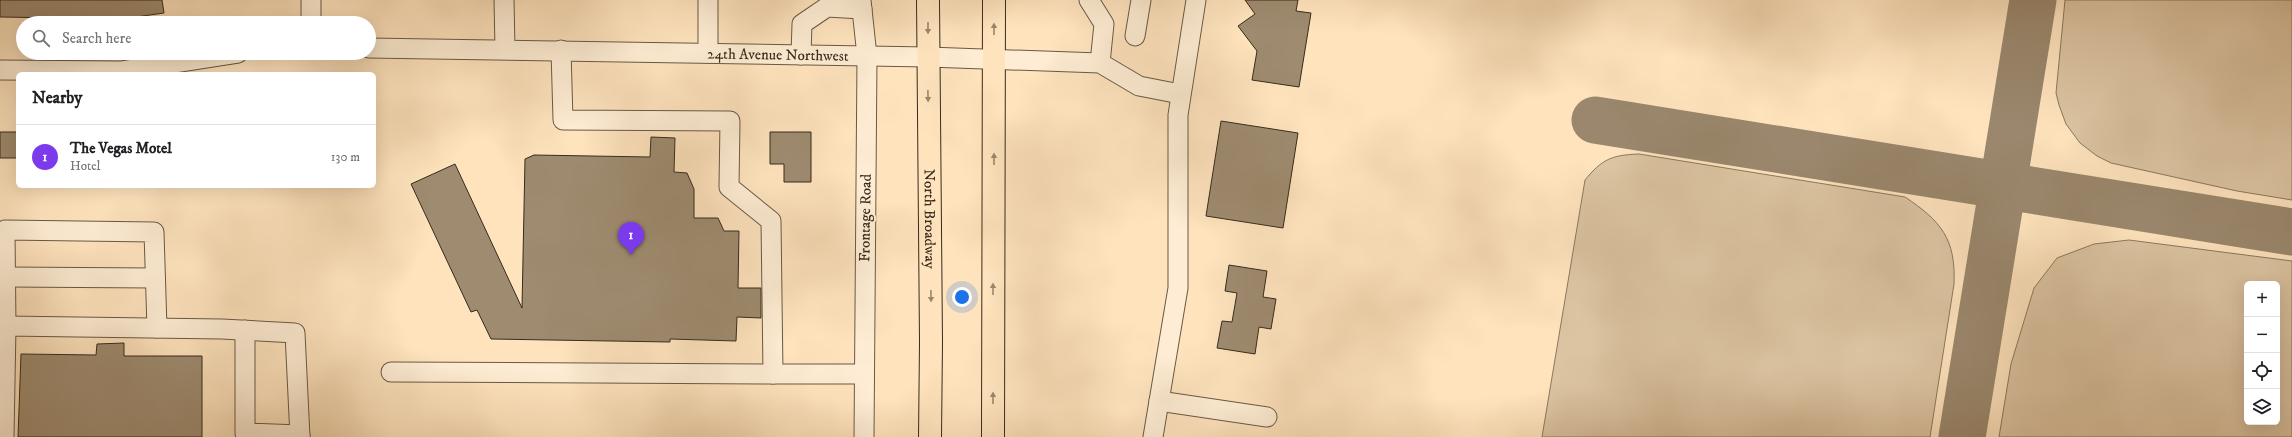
<!DOCTYPE html>
<meta charset="utf-8">
<style>
body{margin:0;font-family:"IM FELL DW Pica",serif;background:#f2f2f2;color:#202124}
.controls{position:absolute;right:12px;bottom:12px;display:grid;overflow:hidden;border-radius:6px;box-shadow:0 4px 16px #0002}
.controls button{width:36px;height:36px;display:grid;place-items:center;padding:0;border:0;border-bottom:1px solid #e0e0e0;background:#fff;color:#202124;font:20px sans-serif}
.you{position:absolute;left:962px;top:297px;width:14px;height:14px;margin:-10px;border:3px solid #fff;border-radius:50%;background:#1a73e8;box-shadow:0 0 0 6px #1a73e833}
.badge{display:grid;place-items:center;width:26px;height:26px;border-radius:50%;background:#7c3aed;color:#fff;font-size:13px;font-weight:700}
.pin{position:absolute;translate:-50% -33px;filter:drop-shadow(0 1px 2px #0008)}
.pin::after{content:'';position:absolute;top:21px;width:14px;height:12px;background:inherit;clip-path:polygon(0 0,100% 0,50% 100%)}
.list{margin:0;padding:0;list-style:none}
h2{display:flex;justify-content:space-between;align-items:center;height:52px;margin:0;padding:0 16px;font-size:17px}
h2 small{font-size:13px;font-weight:400;color:#757577}
.list li{display:grid;grid-template-columns:26px 1fr auto;gap:12px;align-items:center;box-sizing:border-box;height:64px;padding:0 16px;border-top:1px solid #e0e0e0}
.list b{display:block;font-size:15px;white-space:nowrap}
.list p{margin:0;font-size:13px;white-space:nowrap;color:#757577}
.list em{font-size:13px;font-style:normal;color:#757577}
.icon{flex:none;width:22px;height:22px;fill:none;stroke:currentColor;stroke-width:2;stroke-linecap:round;stroke-linejoin:round}
.map{position:relative;flex:none;width:2292px;height:437px;overflow:hidden}
.search{position:absolute;background:#fff;box-shadow:0 4px 16px #0002;left:16px;top:16px;width:360px;height:44px;display:flex;align-items:center;gap:10px;box-sizing:border-box;padding:0 14px;border-radius:22px;color:#757577;font-size:15px}
.panel{position:absolute;background:#fff;box-shadow:0 4px 16px #0002;left:16px;top:72px;width:360px;height:116px;border-radius:6px}
.map>svg:first-child{display:block}
.green{fill:#dcc4a2;stroke:#8a7860;fill-rule:evenodd}
.lines{fill:none;stroke-linecap:round;stroke-linejoin:round}
.taxiway{stroke:#9a876d;stroke-width:47}
.building{fill:#9e8b70;stroke:#372b1d}
.minor-casing{stroke:#695945;stroke-width:21}
.major-casing{stroke:#372b1d;stroke-width:24}
.minor{stroke:#feedd4;stroke-width:19}
.major{stroke:#fee3bd;stroke-width:22}
.oneway{fill:#9a876d}
.labels{text-anchor:middle;stroke-width:4;stroke-linejoin:round;paint-order:stroke}
.street-label{font-size:15px;fill:#372b1d;stroke:#feedd4}
</style>
<div class="map">
<svg width="2292" height="437" viewBox="0 0 2292 437">
<rect width="100%" height="100%" fill="#fee3bd"/>
<filter id="stains"><feTurbulence type="fractalNoise" baseFrequency=".005" numOctaves="4"/><feColorMatrix values="0 0 0 0 .2 0 0 0 0 .09 0 0 0 0 .02 0 0 0 .5 -.17"/></filter>
<radialGradient id="worn" r=".72"><stop offset=".6" stop-color="#630" stop-opacity="0"/><stop offset="1" stop-color="#630" stop-opacity=".3"/></radialGradient>
<!-- green -->
<g class="green">
<polygon points="2065,0 2292,0 2292,200 2237,191 2111,163 2097,156 2080,143 2066,124 2059,105 2056,93"/>
<path d="M1639 154 1905 197C1941 221 1956 239 1954 284L1930 437H1542L1585 180C1602 159 1612 155 1639 154Z"/>
<path d="M2129 240 2292 261V437H1999L2011 364 2034 288 2057 258 2094 244ZM2247 284H2277V422H2247Z"/>
</g>
<g class="lines">
<!-- taxiway -->
<g class="taxiway">
<polyline points="1595,120 2292,232"/>
<polyline points="1962,437 2033,0"/>
</g>
</g>
<!-- building -->
<g class="building">
<polygon points="0,0 162,0 164,13 122,19 0,17"/>
<polygon points="1245,0 1298,0 1296,11 1311,13 1299,87 1252,80 1257,51 1238,26 1255,14"/>
<polygon points="1221,121 1298,133 1283,228 1206,216"/>
<rect x="0" y="132" width="18" height="26"/>
<polygon points="770,132 811,132 811,182 784,182 784,164 770,164"/>
<polygon points="651,137 675,138 674,172 687,173 694,189 694,218 718,218 724,231 739,231 738,288 761,288 761,318 737,317 736,341 670,339 670,342 491,339 477,310 471,312 411,184 455,164 522,308 525,159 534,155 650,157"/>
<polygon points="1229,265 1267,271 1263,297 1276,299 1271,329 1259,327 1255,354 1217,348 1222,321 1232,322 1237,293 1225,291"/>
<polygon points="124,343 124,356 202,356 202,437 18,437 21,354 96,355 97,344"/>
</g>
<g class="lines">
<!-- minor casing -->
<g class="minor-casing">
<g id="minor">
<polyline points="504,0 505,49"/>
<polyline points="861,0 867,56 864,437"/>
<polyline points="1089,0 1104,24 1100,63"/>
<polyline points="311,23 311,0"/>
<polyline points="1135,36 1141,0"/>
<path id="s1" d="M369 48 928 57 1100 63 1139 86 1180 94"/>
<polyline points="561,50 563,120 730,121 729,187 771,221 773,374 863,374"/>
<polyline points="708,53 708,0"/>
<polyline points="801,55 802,24 827,7 862,9"/>
<polyline points="0,70 122,71 238,53"/>
<polyline points="6,277 155,278"/>
<polyline points="6,326 5,230 154,232 157,328"/>
<polyline points="245,330 245,433 300,435"/>
<polyline points="391,372 773,374"/>
<polyline points="1159,401 1267,417"/>
<polyline points="4,437 6,326 222,329 295,333 300,437"/>
<polyline points="1153,437 1178,288 1178,115 1196,0"/>
</g>
</g>
<!-- major casing -->
<g class="major-casing">
<g id="major">
<path id="s2" d="M928 0 931 342 930 437"/>
<polyline points="993,437 994,0"/>
</g>
</g>
<!-- minor -->
<use href="#minor" class="minor"/>
<!-- major -->
<use href="#major" class="major"/>
</g>
<!-- one-way arrows -->
<defs><path id="oneway-solid" d="M-6-.8H1V-3.2L6.5 0L1 3.2V.8H-6Z"/></defs>
<g class="oneway">
<use href="#oneway-solid" transform="translate(928 28) rotate(90)"/>
<use href="#oneway-solid" transform="translate(994 29) rotate(-90)"/>
<use href="#oneway-solid" transform="translate(928 96) rotate(89)"/>
<use href="#oneway-solid" transform="translate(994 159) rotate(-90)"/>
<use href="#oneway-solid" transform="translate(993 289) rotate(-90)"/>
<use href="#oneway-solid" transform="translate(931 296) rotate(89)"/>
<use href="#oneway-solid" transform="translate(993 398) rotate(-90)"/>
</g>
<g class="labels">
<!-- street labels -->
<g class="street-label">
<text dy="5" stroke="none"><textPath href="#s1" startOffset="409">24th Avenue Northwest</textPath></text>
<text transform="translate(865 218) rotate(-89)" y="5">Frontage Road</text>
<text dy="5" stroke="none"><textPath href="#s2" startOffset="219">North Broadway</textPath></text>
</g>
</g>
<rect width="100%" height="100%" filter="url(#stains)"/>
<rect width="100%" height="100%" fill="url(#worn)"/>
</svg>
<div class="controls">
<button>+</button>
<button>−</button>
<button><svg class="icon" aria-label="locate" viewBox="0 0 24 24"><circle cx="12" cy="12" r="6"/><path d="M12 2v4M12 18v4M2 12h4M18 12h4"/></svg></button>
<button><svg class="icon" aria-label="layers" viewBox="0 0 24 24"><path d="M12 4l9 5-9 5-9-5zM3 14l9 5 9-5"/></svg></button>
</div>
<div class="you"></div>
<div class="pin badge" style="left:631px;top:255px">1</div>
<div class="search"><svg class="icon" aria-label="search" viewBox="0 0 24 24"><circle cx="10" cy="10" r="6"/><path d="M15 15l6 6"/></svg>Search here</div>
<section class="panel">
<h2>Nearby<small></small></h2>
<ul class="list">
<li><span class="badge">1</span><div><b>The Vegas Motel</b><p>Hotel</p></div><em>130 m</em></li>
</ul>
</section>
</div>
